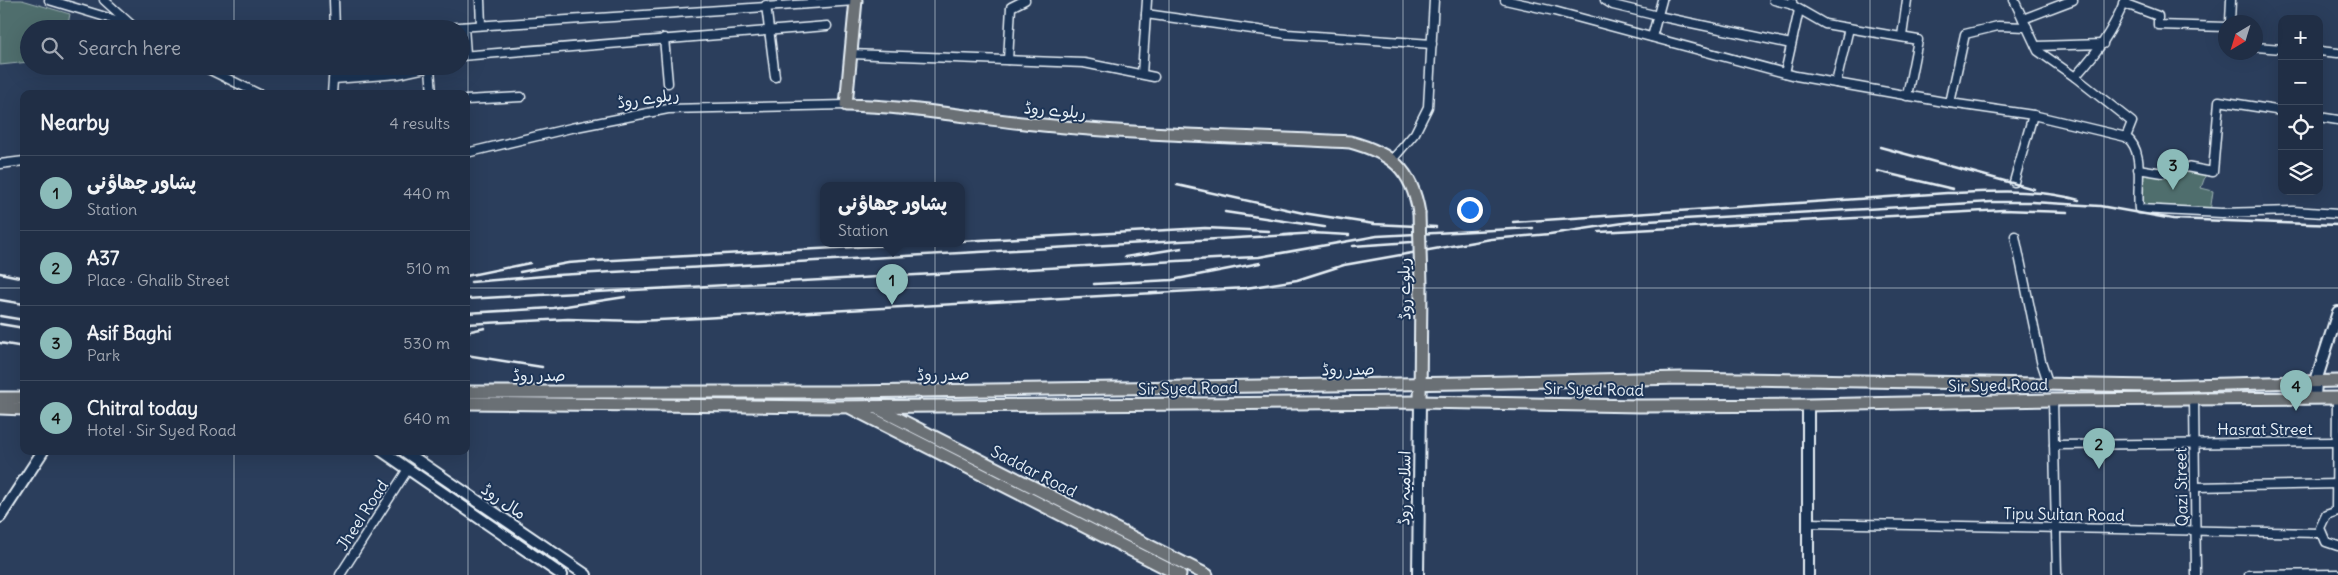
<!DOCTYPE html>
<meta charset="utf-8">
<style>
body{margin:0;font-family:Delius,"Playpen Sans Arabic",sans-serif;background:#28364c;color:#f1f3f6}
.controls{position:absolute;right:15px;top:15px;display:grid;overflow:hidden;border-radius:10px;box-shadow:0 5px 20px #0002}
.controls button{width:45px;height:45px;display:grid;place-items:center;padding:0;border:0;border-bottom:1px solid #3d4a5e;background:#202e45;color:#f1f3f6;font:25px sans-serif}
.compass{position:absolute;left:2218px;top:15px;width:45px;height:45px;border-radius:50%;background:#202e45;box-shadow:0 5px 20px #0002;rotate:218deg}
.you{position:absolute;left:1469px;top:209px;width:18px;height:18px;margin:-12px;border:4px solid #fff;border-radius:50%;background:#1a73e8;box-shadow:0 0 0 8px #1a73e833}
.badge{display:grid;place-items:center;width:32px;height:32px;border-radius:50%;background:#8bbbb9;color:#111;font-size:16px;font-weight:700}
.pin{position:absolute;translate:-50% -41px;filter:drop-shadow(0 1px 2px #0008)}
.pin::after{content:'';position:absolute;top:26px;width:18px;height:15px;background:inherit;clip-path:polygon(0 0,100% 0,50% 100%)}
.popup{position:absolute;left:820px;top:182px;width:145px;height:65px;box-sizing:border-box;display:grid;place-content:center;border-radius:10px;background:#202e45;filter:drop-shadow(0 1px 4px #0005);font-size:16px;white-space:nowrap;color:#a2a8b3}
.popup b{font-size:19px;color:#f1f3f6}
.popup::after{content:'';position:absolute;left:50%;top:100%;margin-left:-10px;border:10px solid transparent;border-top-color:#202e45}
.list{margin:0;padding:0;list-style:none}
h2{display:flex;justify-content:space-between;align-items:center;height:65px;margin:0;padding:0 20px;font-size:21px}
h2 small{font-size:16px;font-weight:400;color:#a2a8b3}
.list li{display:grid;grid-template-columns:32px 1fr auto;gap:15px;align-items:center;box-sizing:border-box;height:75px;padding:0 20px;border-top:1px solid #3d4a5e}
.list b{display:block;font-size:19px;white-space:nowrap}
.list p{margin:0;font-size:16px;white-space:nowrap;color:#a2a8b3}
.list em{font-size:16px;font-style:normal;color:#a2a8b3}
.icon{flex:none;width:28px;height:28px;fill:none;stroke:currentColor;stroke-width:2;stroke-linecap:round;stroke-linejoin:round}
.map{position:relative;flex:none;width:2338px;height:575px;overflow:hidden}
.search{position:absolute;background:#202e45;box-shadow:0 5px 20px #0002;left:20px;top:20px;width:450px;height:55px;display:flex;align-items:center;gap:12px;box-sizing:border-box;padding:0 18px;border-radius:28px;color:#a2a8b3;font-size:19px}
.panel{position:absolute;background:#202e45;box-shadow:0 5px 20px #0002;left:20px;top:90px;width:450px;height:365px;border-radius:10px}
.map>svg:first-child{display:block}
.green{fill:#4f6e6d;stroke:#9cb0b2}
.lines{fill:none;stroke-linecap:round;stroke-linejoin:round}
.street-casing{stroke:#e8f1f8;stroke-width:11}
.secondary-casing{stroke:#e8f1f8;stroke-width:14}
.primary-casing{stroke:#e8f1f8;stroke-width:15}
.street{stroke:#1d3557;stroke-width:8}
.secondary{stroke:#1d3557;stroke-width:10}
.primary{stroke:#6b6f75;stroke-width:11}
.rail{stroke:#e8f1f8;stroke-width:2.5}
.primary-bridge-casing{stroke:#e8f1f8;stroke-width:15;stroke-linecap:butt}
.primary-bridge{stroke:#6b6f75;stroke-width:11}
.grid{fill:none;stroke:#e8f1f8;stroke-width:1;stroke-opacity:0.55}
.labels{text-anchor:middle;stroke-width:4;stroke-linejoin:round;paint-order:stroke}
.street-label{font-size:16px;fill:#e8f1f8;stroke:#1d3557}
</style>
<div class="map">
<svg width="2338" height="575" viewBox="0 0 2338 575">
<rect width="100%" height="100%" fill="#2b3e5c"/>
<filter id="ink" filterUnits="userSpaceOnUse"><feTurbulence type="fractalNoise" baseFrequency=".02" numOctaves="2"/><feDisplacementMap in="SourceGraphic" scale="10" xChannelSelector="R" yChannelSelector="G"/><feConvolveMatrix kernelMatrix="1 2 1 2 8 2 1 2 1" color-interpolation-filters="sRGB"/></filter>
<g filter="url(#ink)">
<!-- green -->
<g class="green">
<polygon points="0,0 22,0 70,14 67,29 29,29 29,62 0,65"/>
<polygon points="2173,164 2207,171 2201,188 2213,191 2210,212 2142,209 2138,169 2164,176"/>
</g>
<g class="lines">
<!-- street casing -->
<g class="street-casing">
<g id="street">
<polyline points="49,0 129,24"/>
<polyline points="104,0 136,29"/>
<polyline points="334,0 335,29"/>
<polyline points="480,0 481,25"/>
<polyline points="1505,0 1554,11 1796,76 1950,103 2033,115 2126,137"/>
<polyline points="1605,0 1613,5 1658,16 1791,44"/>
<polyline points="1774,0 1790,4 1792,2"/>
<polyline points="2014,0 2038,51 2075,77"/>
<path d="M2125 0C2112 32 2098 51 2075 77L2132 122 2126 137C2146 151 2136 187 2139 209L2222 213 2293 211 2338 214"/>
<polyline points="2123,3 2158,16 2158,25 2226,27"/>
<polyline points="1790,4 1825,24 1918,40 1907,96"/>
<polyline points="766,5 775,77"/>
<polyline points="1146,14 1287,34 1432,44"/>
<polyline points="2023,19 2073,0"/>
<polyline points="2230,22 2231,0"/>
<polyline points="464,27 466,54"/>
<polyline points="429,29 856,1"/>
<polyline points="1902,36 1907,0"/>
<polyline points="1652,37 1662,0"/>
<polyline points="664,38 668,83"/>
<polyline points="2036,46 2103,44"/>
<polyline points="2256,47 2282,49"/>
<polyline points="2319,51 2338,53"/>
<polyline points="851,54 1084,63 1154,77"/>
<polyline points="461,56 827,26"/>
<polyline points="1008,60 1011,7 1025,0"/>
<polyline points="202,66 259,94"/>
<polyline points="430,68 432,94"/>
<polyline points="1785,73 1799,10"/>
<polyline points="1142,74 1147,0"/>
<polyline points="334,79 398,74 435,66"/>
<polyline points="1836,83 1849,28"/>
<polyline points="332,94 334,66"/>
<polyline points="466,100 521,97"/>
<polyline points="1950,103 1965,34 1998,26 2027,27"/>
<polyline points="2319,117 2338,120"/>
<polyline points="466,153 571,128 668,109 846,105"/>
<polyline points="1392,160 1415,133 1428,107 1434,0"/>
<polyline points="0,164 24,161"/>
<polyline points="2138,169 2163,173 2170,164 2213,172 2219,101 2282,111"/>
<polyline points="2014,182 2033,115"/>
<polyline points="2015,236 2041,361 2049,385"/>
<polyline points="2194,399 2196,575"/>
<polyline points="2053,400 2057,575"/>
<polyline points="2054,445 2338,442"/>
<polyline points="2195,487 2338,484"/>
<polyline points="2336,511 2337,398"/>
<polyline points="2338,511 2326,515 2320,528 2326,542 2338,546"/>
<polyline points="1808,523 2320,533"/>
<polyline points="340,575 408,469"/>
<polyline points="2249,575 2338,574"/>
</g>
</g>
<!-- secondary casing -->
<g class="secondary-casing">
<g id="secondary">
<polyline points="2315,397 2316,381 2338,312"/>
<polyline points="1808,405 1808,575"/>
<polyline points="382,451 562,575"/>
<polyline points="404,451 586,575"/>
<polyline points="0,517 43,451"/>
<polyline points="1418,575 1420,402"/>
</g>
</g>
<!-- primary casing -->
<g class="primary-casing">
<g id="primary">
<path d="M856 0 846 105C912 106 977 119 1043 125 1145 135 1248 137 1350 142 1391 153 1412 169 1419 213"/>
<polyline points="466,392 847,392 1462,383 1681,378 2152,386 2338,381"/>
<polyline points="0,398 24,398"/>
<polyline points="1420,402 1421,284"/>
<polyline points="466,403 829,407 1420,402 1639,406 1808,405 2053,400 2338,398"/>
<polyline points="875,407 1207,575"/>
<polyline points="0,408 24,409"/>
<polyline points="851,408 1180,575"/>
</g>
</g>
<!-- street -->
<use href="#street" class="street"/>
<!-- secondary -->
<use href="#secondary" class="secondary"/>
<!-- primary -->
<use href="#primary" class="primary"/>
<!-- rail -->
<g class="rail">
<polyline points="1880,147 2034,189"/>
<polyline points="1877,171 1953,189"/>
<polyline points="1177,185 1303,213 1374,224 1436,227"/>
<polyline points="1225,212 1324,227"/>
<path d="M1513 222 1947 193C1990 192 2037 188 2079 200"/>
<polyline points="1599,232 2003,210 2068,212"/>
<polyline points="1312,233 1349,235"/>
<polyline points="1284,235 1317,233"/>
<polyline points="961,241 1205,228 1269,231"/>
<polyline points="1353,246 1427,241"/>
<polyline points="1125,257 1182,248"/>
<polyline points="520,272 568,263 595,261 911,244"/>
<polyline points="0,273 24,278"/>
<polyline points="466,276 530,263"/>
<polyline points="471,282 557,275 1292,235"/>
<polyline points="1094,284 1172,280 1260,263"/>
<polyline points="466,299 1233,258 1259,257 1377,236 1533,228"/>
<polyline points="0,300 24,304"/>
<polyline points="466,313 553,308 625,297"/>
<polyline points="0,316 24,320"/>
<polyline points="0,324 24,328"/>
<polyline points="466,324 568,319 637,321 701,318 1246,288 1297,280 1344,265 1491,239 1550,234 1630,222 1991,202 2032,202 2100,206 2173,219 2338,225"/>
<polyline points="466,332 485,328"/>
<polyline points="0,343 24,347"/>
<polyline points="466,355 542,367"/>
</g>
<!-- primary-bridge casing -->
<g class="primary-bridge-casing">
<polyline id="primary-bridge" points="1419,213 1421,284"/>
</g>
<!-- primary-bridge -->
<use href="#primary-bridge" class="primary-bridge"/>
</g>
</g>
<!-- grid -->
<path class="grid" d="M234 0V29M468 0V575M701 0V575M935 0V575M1169 0V575M1403 0V575M1637 0V575M1870 0V575M2104 0V575M234 66V94M0 288H24M466 288H2338M234 451V575"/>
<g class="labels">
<!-- street labels -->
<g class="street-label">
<text transform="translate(648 98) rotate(-8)" y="6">ریلوے روڈ</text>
<text transform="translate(1055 110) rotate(5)" y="6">ریلوے روڈ</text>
<text transform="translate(1404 289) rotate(-91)" y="6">ریلوے روڈ</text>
<text transform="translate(1348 369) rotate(-1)" y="6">صدر روڈ</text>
<text transform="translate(943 374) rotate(-1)" y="6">صدر روڈ</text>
<text x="539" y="381">صدر روڈ</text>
<text transform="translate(1998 385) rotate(-1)" y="6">Sir Syed Road</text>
<text transform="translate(1188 388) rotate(-1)" y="6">Sir Syed Road</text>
<text transform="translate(1594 389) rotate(1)" y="6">Sir Syed Road</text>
<text x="2265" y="435">Hasrat Street</text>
<text transform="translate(1034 471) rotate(27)" y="6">Saddar Road</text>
<text transform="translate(2181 487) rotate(-91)" y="6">Qazi Street</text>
<text transform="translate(1404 488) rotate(-89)" y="6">اسلامیہ روڈ</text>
<text transform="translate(504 501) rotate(34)" y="6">مال روڈ</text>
<text transform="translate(2064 514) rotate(1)" y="6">Tipu Sultan Road</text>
<text transform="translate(362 515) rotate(-57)" y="6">Jheel Road</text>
</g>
</g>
</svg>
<div class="controls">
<button>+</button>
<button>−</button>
<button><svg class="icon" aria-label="locate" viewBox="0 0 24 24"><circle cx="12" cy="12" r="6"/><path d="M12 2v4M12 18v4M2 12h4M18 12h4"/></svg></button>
<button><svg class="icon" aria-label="layers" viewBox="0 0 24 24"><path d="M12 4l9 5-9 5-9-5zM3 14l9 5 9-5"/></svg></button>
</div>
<svg class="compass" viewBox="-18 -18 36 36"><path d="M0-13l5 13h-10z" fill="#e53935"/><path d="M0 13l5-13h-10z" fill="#a2a8b3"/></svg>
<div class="you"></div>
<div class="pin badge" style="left:892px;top:305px">1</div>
<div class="popup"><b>پشاور چھاؤنی</b>Station</div>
<div class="pin badge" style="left:2099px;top:469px">2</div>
<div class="pin badge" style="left:2173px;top:190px">3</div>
<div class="pin badge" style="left:2296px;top:411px">4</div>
<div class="search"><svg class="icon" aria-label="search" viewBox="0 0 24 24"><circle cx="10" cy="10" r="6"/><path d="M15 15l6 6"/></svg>Search here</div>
<section class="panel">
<h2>Nearby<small>4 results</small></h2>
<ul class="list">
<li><span class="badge">1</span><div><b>پشاور چھاؤنی</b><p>Station</p></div><em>440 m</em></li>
<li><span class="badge">2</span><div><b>A37</b><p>Place · Ghalib Street</p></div><em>510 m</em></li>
<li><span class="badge">3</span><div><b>Asif Baghi</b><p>Park</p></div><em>530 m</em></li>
<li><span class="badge">4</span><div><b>Chitral today</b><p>Hotel · Sir Syed Road</p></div><em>640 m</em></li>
</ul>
</section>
</div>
